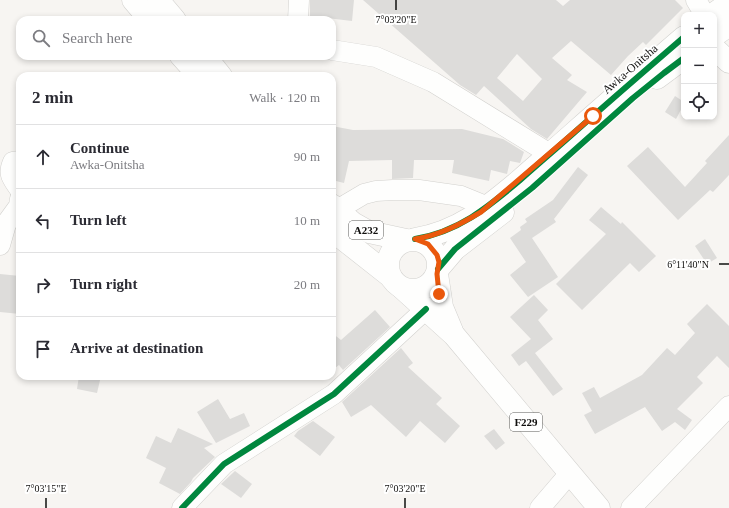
<!DOCTYPE html>
<meta charset="utf-8">
<style>
body{margin:0;font-family:Georgia,serif;background:#f2f2f3;color:#2b2b33}
.controls{position:absolute;right:12px;top:12px;display:grid;overflow:hidden;border-radius:8px;box-shadow:0 2px 6px #0003}
.controls button{width:36px;height:36px;display:grid;place-items:center;padding:0;border:0;border-bottom:1px solid #e1e1e2;background:#fff;color:#2b2b33;font:20px sans-serif}
.stop{position:absolute;width:12px;height:12px;margin:-9px;border:3px solid #ea580c;border-radius:50%;background:#fff}
.stop.end{background:#ea580c;border-color:#fff;box-shadow:0 1px 4px #0008}
.list{margin:0;padding:0;list-style:none}
h2{display:flex;justify-content:space-between;align-items:center;height:52px;margin:0;padding:0 16px;font-size:17px}
h2 small{font-size:13px;font-weight:400;color:#7c7c81}
.list li{display:grid;grid-template-columns:26px 1fr auto;gap:12px;align-items:center;box-sizing:border-box;height:64px;padding:0 16px;border-top:1px solid #e1e1e2}
.list b{display:block;font-size:15px;white-space:nowrap}
.list p{margin:0;font-size:13px;white-space:nowrap;color:#7c7c81}
.list em{font-size:13px;font-style:normal;color:#7c7c81}
.icon{flex:none;width:22px;height:22px;fill:none;stroke:currentColor;stroke-width:2;stroke-linecap:round;stroke-linejoin:round}
.map{position:relative;flex:none;width:729px;height:508px;overflow:hidden}
.search{position:absolute;background:#fff;box-shadow:0 2px 6px #0003;left:16px;top:16px;width:320px;height:44px;display:flex;align-items:center;gap:10px;box-sizing:border-box;padding:0 14px;border-radius:12px;color:#7c7c81;font-size:15px}
.panel{position:absolute;background:#fff;box-shadow:0 2px 6px #0003;left:16px;top:72px;width:320px;height:308px;border-radius:12px}
.map>svg:first-child{display:block}
.building{fill:#dddcda;fill-rule:evenodd}
.lines{fill:none;stroke-linecap:round;stroke-linejoin:round}
.minor-casing{stroke:#d2d1ce;stroke-width:21}
.major-casing{stroke:#d2d1ce;stroke-width:23}
.minor{stroke:#fefefd;stroke-width:20}
.major{stroke:#fefefd;stroke-width:22}
.cycleway-casing{stroke:#fff;stroke-width:8}
.cycleway{stroke:#00873e;stroke-width:6}
.route{stroke:#ea580c;stroke-width:5}
.ticks{fill:none;stroke:#11100f;stroke-width:1.5}
.labels{text-anchor:middle;stroke-width:4;stroke-linejoin:round;paint-order:stroke}
.shield{fill:#fff;stroke:#585857;stroke-width:1}
.shield-label{font-size:11px;font-weight:bold;fill:#11100f}
.street-label{font-size:12px;fill:#11100f;stroke:#fff}
.ticks-label{font-size:10px;text-anchor:middle;fill:#11100f;stroke:#fff;stroke-width:4;stroke-linejoin:round;paint-order:stroke}
</style>
<div class="map">
<svg width="729" height="508" viewBox="0 0 729 508">
<rect width="100%" height="100%" fill="#f7f5f2"/>
<!-- building -->
<g class="building">
<polygon points="310,0 354,0 352,21 310,16"/>
<path d="M363 0H556L563 6 570 0H675L683 8 646 45 643 42 628 56 611 75 571 41 552 58 572 75 567 80 587 92 547 139 531 129 484 86 476 95 460 85ZM517 54 542 79 523 101 497 78Z"/>
<polygon points="675,96 684,102 684,104 676,119 665,112"/>
<polygon points="332,126 353,130 462,129 503,139 524,152 520,163 510,161 507,174 491,170 489,181 452,173 454,160 414,160 413,178 392,179 392,160 349,161 344,183 332,180"/>
<polygon points="729,135 729,175 713,192 710,190 678,220 627,166 648,147 685,187 707,163 705,161"/>
<polygon points="578,167 588,175 554,219 556,222 532,238 558,277 528,297 510,275 526,262 510,238 521,230 520,227 527,222 525,219 553,200"/>
<polygon points="601,207 621,224 622,222 656,256 639,272 630,263 582,310 556,284 606,234 589,220"/>
<polygon points="705,239 717,258 707,264 695,246"/>
<polygon points="0,274 20,276 20,314 0,312"/>
<polygon points="534,295 548,310 538,320 553,339 535,353 563,389 553,396 526,361 519,366 511,355 531,339 510,317"/>
<polygon points="707,304 729,326 729,368 717,356 697,377 703,383 677,409 692,420 685,430 675,422 662,431 645,407 595,434 584,415 592,411 582,393 594,387 600,398 642,375 667,348 675,355 695,333 687,324"/>
<polygon points="375,310 390,327 343,370 339,365 332,370 332,333 341,340"/>
<polygon points="401,348 413,363 408,367 442,398 436,404 460,426 445,443 420,421 406,437 371,405 351,417 342,402"/>
<polygon points="79,376 101,376 97,393 77,389"/>
<polygon points="218,399 230,419 244,413 250,426 216,443 197,412"/>
<polygon points="313,421 335,437 320,456 294,436 298,431"/>
<polygon points="178,428 213,444 204,448 215,457 193,478 191,482 180,494 159,483 166,468 146,458 156,436 171,443"/>
<polygon points="494,429 505,443 496,450 484,436"/>
<polygon points="235,471 252,484 241,498 221,484"/>
</g>
<g class="lines">
<!-- minor casing -->
<g class="minor-casing">
<g id="minor">
<polyline points="696,0 705,15"/>
<polyline points="298,20 299,0"/>
<polyline points="332,50 376,57 433,82 550,154"/>
<path d="M20 161 13 162C7 175 13 179 20 190"/>
<polyline points="337,210 364,194 376,191 393,190 419,190 461,196 488,207"/>
<polyline points="0,245 6,224 19,206 20,199"/>
<polyline points="182,508 224,464 334,394 426,309"/>
<polyline points="540,508 570,473"/>
<polyline points="631,508 729,406"/>
</g>
</g>
<!-- major casing -->
<g class="major-casing">
<g id="major">
<polyline points="133,0 150,20"/>
<polyline points="158,0 175,20"/>
<polyline points="712,15 729,3"/>
<polyline points="714,36 729,25"/>
<polyline points="714,48 729,62"/>
<polyline points="181,56 199,76"/>
<polyline points="205,56 221,76"/>
<polyline points="657,78 684,58"/>
<polyline points="332,205 353,223 369,232 406,240"/>
<polyline points="332,229 343,239 390,276"/>
<path d="M415 239C458 232 487 208 519 181 538 164 557 148 576 131 612 99 648 68 684 37"/>
<circle cx="413" cy="265" r="25"/>
<polyline points="438,269 455,249 503,212"/>
<polyline points="437,274 442,307 452,331"/>
<polyline points="402,288 454,335 599,508"/>
</g>
</g>
<!-- minor -->
<use href="#minor" class="minor"/>
<!-- major -->
<use href="#major" class="major"/>
<!-- cycleway casing -->
<g class="cycleway-casing">
<g id="cycleway">
<path d="M415 239C458 232 487 208 519 181 538 164 557 148 576 131 612 99 648 68 684 37"/>
<polyline points="438,269 455,249 532,188 633,98 664,73 684,58"/>
<polyline points="182,508 224,464 334,394 426,309"/>
</g>
</g>
<!-- cycleway -->
<use href="#cycleway" class="cycleway"/>
</g>
<g class="lines">
<!-- route -->
<path class="route" d="M439 294 437 274 439 262 437 255 428 244 415 239C440 235 459 225 481 212L593 116"/>
</g>
<!-- ticks -->
<path class="ticks" d="M396 0V10M719 264H729M46 498V508M405 498V508"/>
<g class="labels">
<!-- shield labels -->
<g class="shield">
<rect x="349" y="221" width="34" height="18" rx="3"/>
<rect x="510" y="413" width="32" height="18" rx="3"/>
</g>
<g class="shield-label">
<text x="366" y="234">A232</text>
<text x="526" y="426">F229</text>
</g>
<!-- street labels -->
<g class="street-label">
<text transform="translate(630 69) rotate(-41)" y="4">Awka-Onitsha</text>
</g>
</g>
<g class="ticks-label">
<text x="396" y="23">7°03'20"E</text>
<text x="688" y="268">6°11'40"N</text>
<text x="46" y="492">7°03'15"E</text>
<text x="405" y="492">7°03'20"E</text>
</g>
</svg>
<div class="controls">
<button>+</button>
<button>−</button>
<button><svg class="icon" aria-label="locate" viewBox="0 0 24 24"><circle cx="12" cy="12" r="6"/><path d="M12 2v4M12 18v4M2 12h4M18 12h4"/></svg></button>
</div>
<div class="stop" style="left:593px;top:116px"></div>
<div class="stop end" style="left:439px;top:294px"></div>
<div class="search"><svg class="icon" aria-label="search" viewBox="0 0 24 24"><circle cx="10" cy="10" r="6"/><path d="M15 15l6 6"/></svg>Search here</div>
<section class="panel">
<h2>2 min<small>Walk · 120 m</small></h2>
<ul class="list">
<li><svg class="icon" aria-label="ahead" viewBox="0 0 24 24"><path d="M12 20V5M6 11l6-6 6 6"/></svg><div><b>Continue</b><p>Awka-Onitsha</p></div><em>90 m</em></li>
<li><svg class="icon" aria-label="left" viewBox="0 0 24 24"><path d="M17 20v-9H6M10 6l-5 5 5 5"/></svg><div><b>Turn left</b></div><em>10 m</em></li>
<li><svg class="icon" aria-label="right" viewBox="0 0 24 24"><path d="M7 20v-9h11M14 6l5 5-5 5"/></svg><div><b>Turn right</b></div><em>20 m</em></li>
<li><svg class="icon" aria-label="arrive" viewBox="0 0 24 24"><path d="M6 21V4h12l-3 4 3 4H6"/></svg><div><b>Arrive at destination</b></div></li>
</ul>
</section>
</div>
